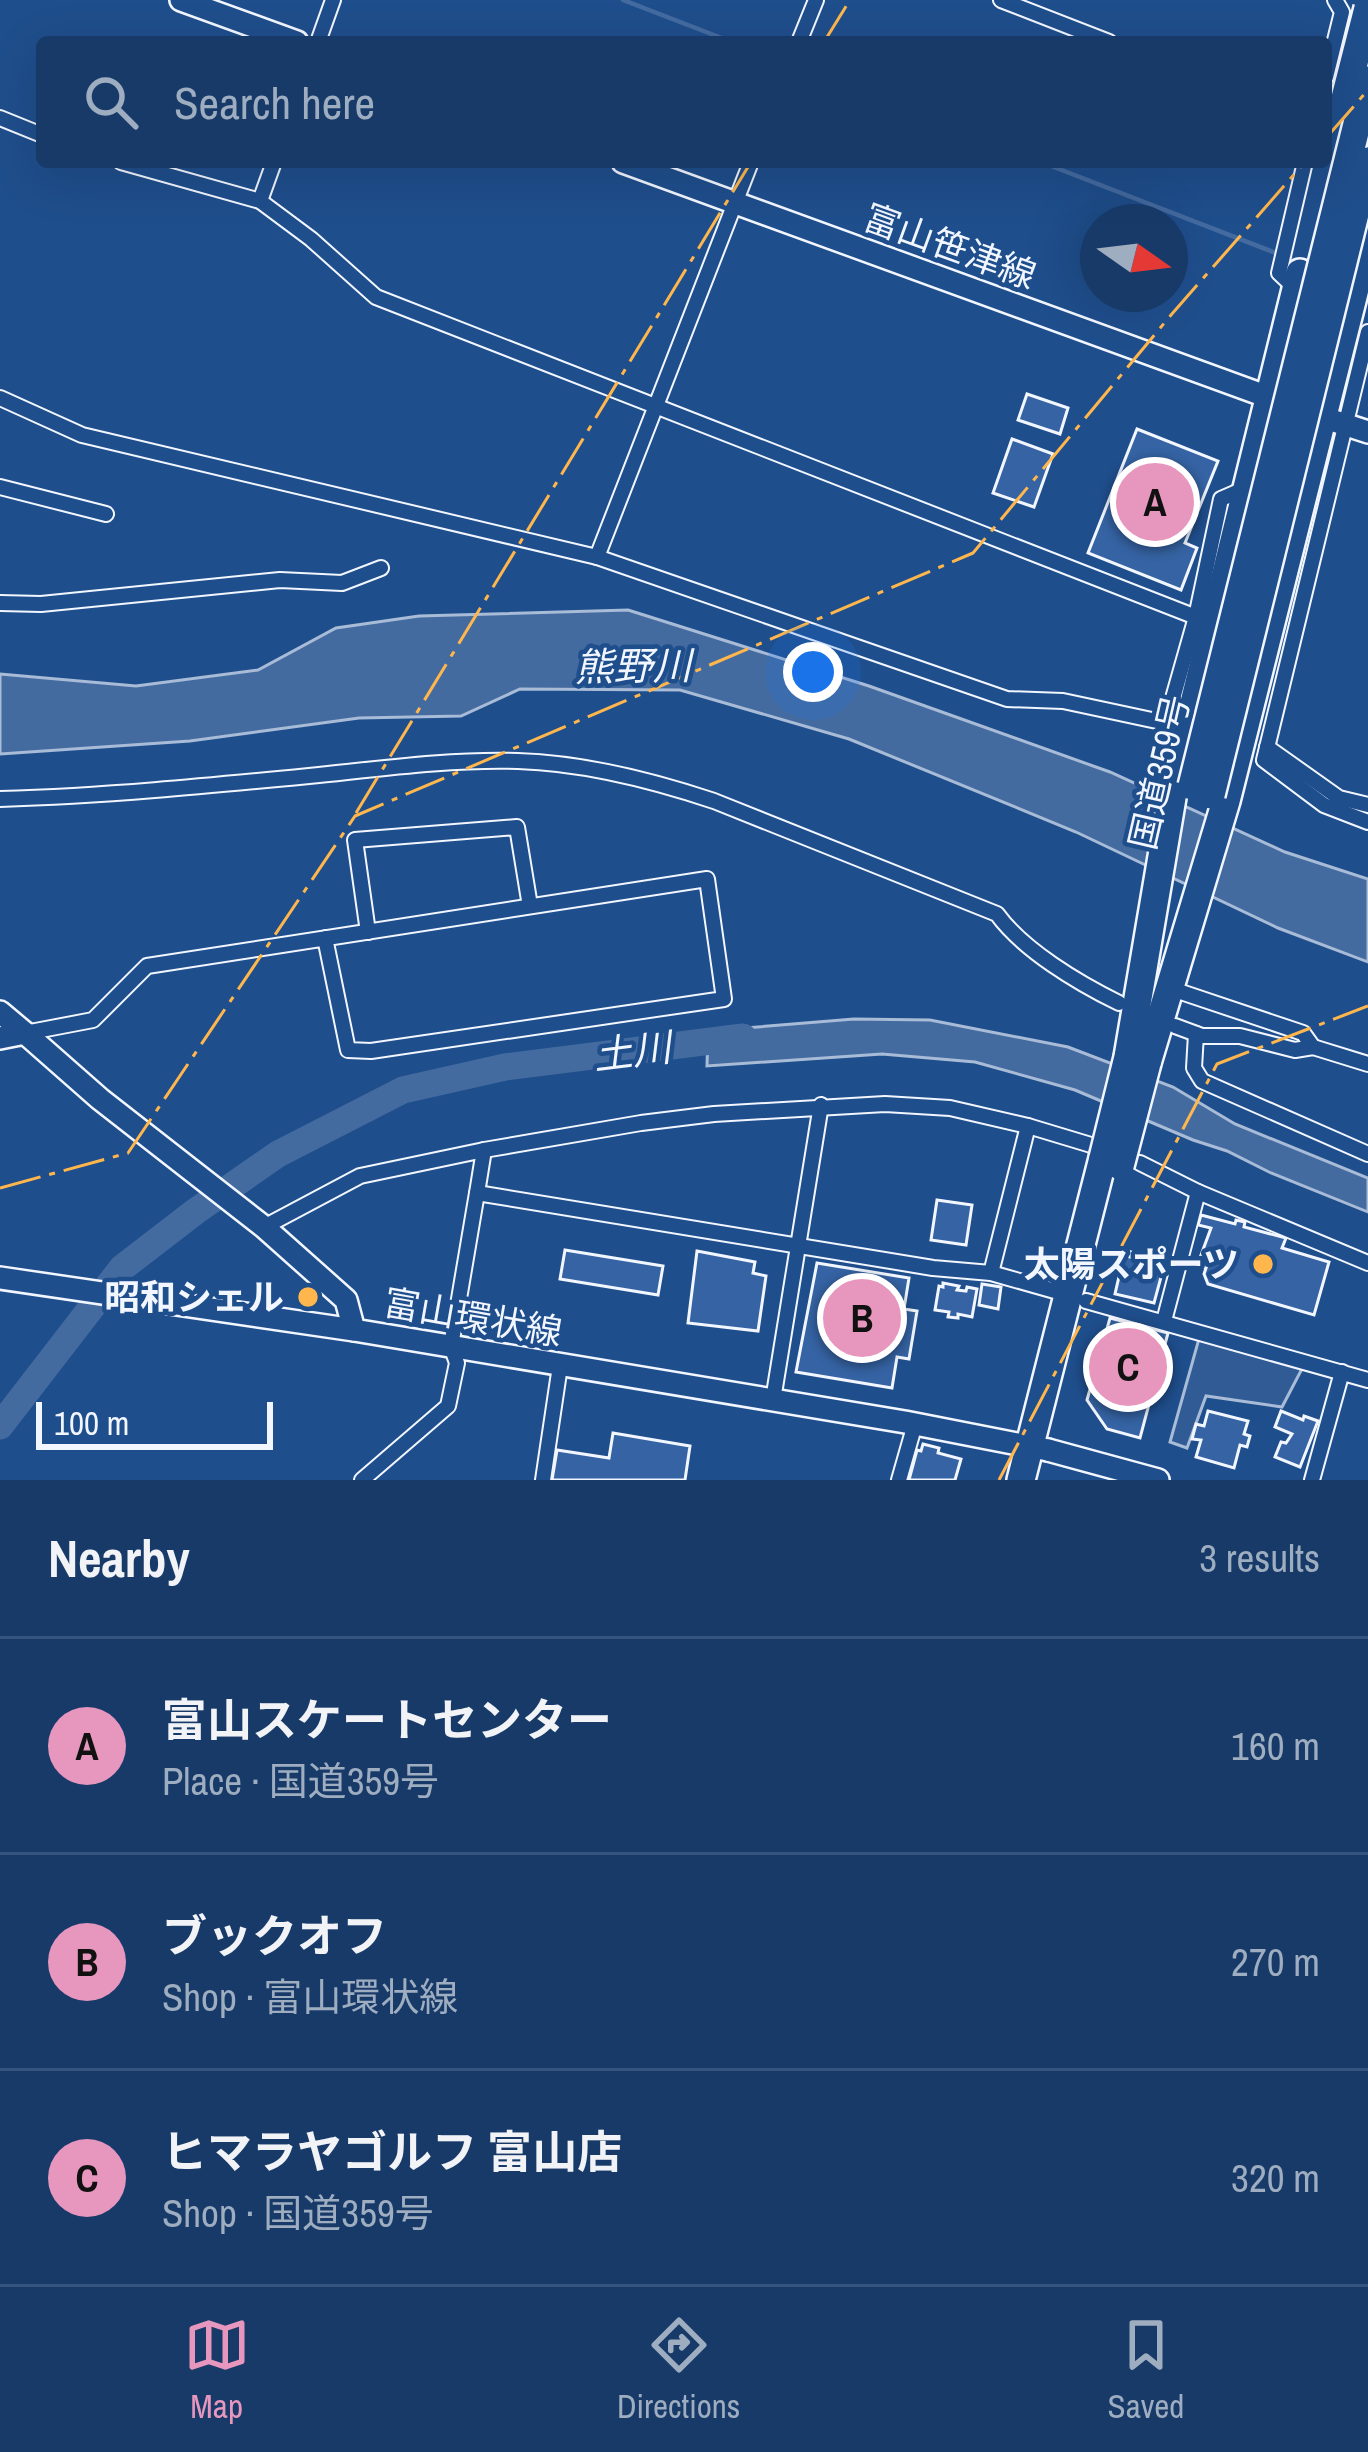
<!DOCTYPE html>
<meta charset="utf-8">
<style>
body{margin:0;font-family:"Archivo Narrow","Noto Sans JP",sans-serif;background:#244571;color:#f1f3f6}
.compass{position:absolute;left:1080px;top:204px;width:108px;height:108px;border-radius:50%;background:#173a69;box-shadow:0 12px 48px #0002;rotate:104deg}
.scale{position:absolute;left:36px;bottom:30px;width:237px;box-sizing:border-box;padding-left:12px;border:6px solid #f2f6ff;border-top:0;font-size:33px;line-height:42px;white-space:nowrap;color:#f2f6ff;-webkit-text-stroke:9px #1f4e8c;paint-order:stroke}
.you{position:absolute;left:813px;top:672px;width:42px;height:42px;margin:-30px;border:9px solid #fff;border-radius:50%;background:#1a73e8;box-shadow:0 0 0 18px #1a73e833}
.badge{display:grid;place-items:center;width:78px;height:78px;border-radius:50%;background:#e797bd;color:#111;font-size:39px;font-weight:700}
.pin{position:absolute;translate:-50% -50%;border:6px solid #fff;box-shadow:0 3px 12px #0006}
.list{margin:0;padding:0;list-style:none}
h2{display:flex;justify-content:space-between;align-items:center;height:156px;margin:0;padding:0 48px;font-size:51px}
h2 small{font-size:39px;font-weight:400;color:#9eadc0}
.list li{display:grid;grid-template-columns:78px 1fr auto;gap:36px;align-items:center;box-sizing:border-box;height:216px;padding:0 48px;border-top:3px solid #36547d}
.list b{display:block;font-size:45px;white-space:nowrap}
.list p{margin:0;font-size:39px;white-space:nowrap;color:#9eadc0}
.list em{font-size:39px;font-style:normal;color:#9eadc0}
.icon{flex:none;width:66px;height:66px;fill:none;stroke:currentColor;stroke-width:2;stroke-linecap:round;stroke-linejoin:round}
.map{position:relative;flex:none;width:1368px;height:1480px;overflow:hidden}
.search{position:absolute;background:#173a69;box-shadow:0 12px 48px #0002;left:36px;right:36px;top:36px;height:132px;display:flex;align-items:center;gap:30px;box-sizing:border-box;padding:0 42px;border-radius:12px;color:#9eadc0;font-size:45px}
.sheet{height:804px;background:#173a69}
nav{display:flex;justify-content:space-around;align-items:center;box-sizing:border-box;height:168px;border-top:3px solid #36547d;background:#173a69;font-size:33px;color:#9eadc0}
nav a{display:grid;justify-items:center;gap:6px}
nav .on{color:#e797bd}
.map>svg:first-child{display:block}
.built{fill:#305b95;stroke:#a8bbd7;stroke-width:3}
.water{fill:#446ba0;stroke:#a8bbd7;stroke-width:3}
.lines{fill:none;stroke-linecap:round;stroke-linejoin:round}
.stream{stroke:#446ba0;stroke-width:4.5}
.river{stroke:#446ba0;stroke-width:27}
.building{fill:#3563a3;stroke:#f2f6ff;stroke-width:3}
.street-casing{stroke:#f2f6ff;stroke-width:18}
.secondary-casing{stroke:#f2f6ff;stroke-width:26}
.primary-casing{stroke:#f2f6ff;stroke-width:26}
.highway-casing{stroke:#f2f6ff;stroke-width:32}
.street{stroke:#1f4e8c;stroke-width:14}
.secondary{stroke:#1f4e8c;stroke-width:21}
.primary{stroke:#1f4e8c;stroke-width:21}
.highway{stroke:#1f4e8c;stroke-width:27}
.highway-bridge-casing{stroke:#f2f6ff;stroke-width:32;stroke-linecap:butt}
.highway-bridge{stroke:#1f4e8c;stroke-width:27}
.power{stroke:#ffb74d;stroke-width:3;stroke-dasharray:42 9 6 9;stroke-linecap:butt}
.poi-dot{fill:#ffb74d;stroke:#1f4e8c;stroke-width:4.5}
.labels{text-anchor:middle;stroke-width:9;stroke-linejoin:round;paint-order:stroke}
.street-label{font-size:36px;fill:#f2f6ff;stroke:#1f4e8c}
.poi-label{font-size:36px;font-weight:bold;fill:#f2f6ff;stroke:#1f4e8c;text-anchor:end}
.water-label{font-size:39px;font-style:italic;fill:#f2f6ff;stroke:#1f4e8c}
</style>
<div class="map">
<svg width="1368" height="1480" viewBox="0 0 1368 1480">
<rect width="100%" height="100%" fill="#1f4e8c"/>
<!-- built -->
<polygon class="built" points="1200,1335 1304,1365 1282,1407 1206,1396 1187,1448 1170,1442"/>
<!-- water -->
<g class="water">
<polygon points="628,610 869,686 1110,772 1285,852 1368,879 1368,962 1278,928 1076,832 849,739 680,690 520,689 461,716 359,718 190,741 0,754 0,674 136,686 258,670 336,628 419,616"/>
<polygon points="854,1019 930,1020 1068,1047 1173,1087 1235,1124 1368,1178 1368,1212 1271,1173 1227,1151 1193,1140 1075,1090 975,1062 882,1054 707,1066 708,1031"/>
</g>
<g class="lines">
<!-- stream -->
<g class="stream">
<polyline points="623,0 732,42"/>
<polyline points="1041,162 1299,262"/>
</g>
<!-- river -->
<polyline class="river" points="0,1426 122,1268 196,1211 278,1154 403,1090 505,1067 743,1037"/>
</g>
<!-- building -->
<g class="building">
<polygon points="1027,394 1068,408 1060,434 1018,420"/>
<polygon points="1137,429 1218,461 1185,543 1197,548 1181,590 1088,553"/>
<polygon points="1012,439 1053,454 1034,507 993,493"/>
<polygon points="937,1200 972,1205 966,1245 931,1240"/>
<polygon points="1201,1215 1235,1224 1236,1220 1245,1222 1244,1227 1286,1238 1282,1248 1329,1262 1314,1315 1208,1284 1204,1274 1206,1268 1197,1266 1211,1228 1198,1225"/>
<polygon points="565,1250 663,1266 658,1295 560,1279"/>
<polygon points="697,1251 755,1262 753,1273 766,1276 758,1331 688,1323"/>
<polygon points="1131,1252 1149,1257 1148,1261 1164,1266 1154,1303 1115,1294 1124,1255 1130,1257"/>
<polygon points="817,1263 909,1278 904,1309 917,1311 909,1359 897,1357 892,1388 796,1372"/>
<polygon points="943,1283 959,1286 957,1290 966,1291 967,1287 977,1289 972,1317 958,1314 958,1318 948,1317 949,1312 935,1310 939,1286 943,1287"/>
<polygon points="982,1284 1001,1287 998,1309 979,1305"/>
<polygon points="1110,1318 1168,1333 1140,1438 1107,1429 1087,1400"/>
<polygon points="1208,1411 1248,1421 1244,1434 1250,1436 1247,1447 1240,1445 1234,1468 1196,1457 1201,1440 1192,1439 1196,1424 1204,1426"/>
<polygon points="1281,1411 1303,1420 1304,1416 1318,1421 1300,1467 1275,1457 1281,1442 1286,1443 1292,1434 1275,1427"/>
<polygon points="613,1433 690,1446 685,1480 552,1480 557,1450 609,1458"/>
<polygon points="923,1444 939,1448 938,1453 961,1459 955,1480 909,1480 917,1450 921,1451"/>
</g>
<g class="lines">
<!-- street casing -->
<g class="street-casing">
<g id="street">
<polyline points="1001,0 1109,42"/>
<polyline points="318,42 333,0"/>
<polyline points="799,42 816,0"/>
<polyline points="1326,77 1342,12 1335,0"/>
<polyline points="0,118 42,135"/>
<polyline points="121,162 260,201 311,239 376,297 1196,617"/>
<polyline points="260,201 274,162"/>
<polyline points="1296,289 1279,273 1305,162"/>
<polyline points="1368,332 1264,760 1324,805 1368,822"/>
<polyline points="0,398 82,435 597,557 1007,699 1063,701 1166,723 1196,617 1221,499 1244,489"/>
<polyline points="0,487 106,514"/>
<polyline points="597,557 751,162"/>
<polyline points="0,603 41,604 280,580 342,583 381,568"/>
<polyline points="1267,747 1339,798 1368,805"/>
<path d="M0 799C103 796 206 786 309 776 378 769 448 759 518 761 584 763 651 780 714 801L997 914C1023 950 1078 983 1119 1003"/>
<polyline points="368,932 355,840 517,827 530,906"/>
<polyline points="1178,991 1303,1033 1313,1047"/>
<polyline points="1175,1026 1202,1036 1240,1036 1295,1050 1313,1047 1368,1064"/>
<polyline points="25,1033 93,1020 147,966 707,879 724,999 371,1051 348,1050 325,938"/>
<polyline points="1196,1034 1194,1068 1202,1081 1368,1154"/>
<polyline points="1140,1163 1198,1192 1368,1263"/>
<polyline points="477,1193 484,1150"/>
<polyline points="264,1227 360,1176 484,1150 641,1123 714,1114 885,1104 950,1108 1028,1126 1091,1145"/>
<polyline points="991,1273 1028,1126"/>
<polyline points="1086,1301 1368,1380"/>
<polyline points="1164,1321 1198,1192"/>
<polyline points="773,1400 821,1105"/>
<polyline points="362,1480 448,1406 457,1363 451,1346 477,1193 933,1268 991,1273 1069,1295"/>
<polyline points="543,1480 560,1366"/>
<polyline points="899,1480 915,1424"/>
<polyline points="1312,1480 1342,1372"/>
</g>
</g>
<!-- secondary casing -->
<g class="secondary-casing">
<g id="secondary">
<polyline points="1322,417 1368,432"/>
<polyline points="0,1012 25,1033"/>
<polyline points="0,1278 354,1330"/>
<polyline points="1048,1450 1158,1480"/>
</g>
</g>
<!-- primary casing -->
<g class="primary-casing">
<g id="primary">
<polyline points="181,0 297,42"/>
<polyline points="623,162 1282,402"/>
<polyline points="0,1038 25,1033 100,1099 264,1227 346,1300 354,1330 905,1422 1048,1450"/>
</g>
</g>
<!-- highway casing -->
<g class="highway-casing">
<g id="highway">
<polyline points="1128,1057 1175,780 1300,273"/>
<polyline points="1147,1063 1226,801 1368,237"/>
<polyline points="1021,1480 1103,1158"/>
</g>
</g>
<!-- street -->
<use href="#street" class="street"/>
<!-- secondary -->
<use href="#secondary" class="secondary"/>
<!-- primary -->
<use href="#primary" class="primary"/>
<!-- highway -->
<use href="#highway" class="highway"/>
<!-- highway-bridge casing -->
<g class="highway-bridge-casing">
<g id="highway-bridge">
<polyline points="1343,106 1368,8"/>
<polyline points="1192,786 1368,80"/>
<polyline points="1211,795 1368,161"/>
<polyline points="1103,1158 1128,1057"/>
<polyline points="1120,1166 1147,1063"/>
</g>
</g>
<!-- highway-bridge -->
<use href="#highway-bridge" class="highway-bridge"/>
<!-- power -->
<g class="power">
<polyline points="824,42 850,0"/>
<polyline points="1326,138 1368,90"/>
<polyline points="356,813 751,162"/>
<polyline points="0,1188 128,1153 355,816 973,553 1171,315 1305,162"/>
<polyline points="999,1480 1217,1064 1368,1006"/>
</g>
</g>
<!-- markers -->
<g class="poi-dot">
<circle cx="1263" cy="1264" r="12"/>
<circle cx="308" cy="1297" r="12"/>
</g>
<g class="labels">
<!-- street labels -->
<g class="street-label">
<text transform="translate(950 246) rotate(20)" y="13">富山笹津線</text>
<text transform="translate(1159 772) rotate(-77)" y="13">国道359号</text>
<text transform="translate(473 1317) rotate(10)" y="13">富山環状線</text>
</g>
<!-- poi labels -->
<g class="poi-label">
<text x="1239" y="1277">太陽スポーツ</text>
<text x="284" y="1310">昭和シェル</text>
</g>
<!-- water labels -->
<g class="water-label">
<text transform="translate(633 666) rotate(-1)" y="14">熊野川</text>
<text transform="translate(632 1051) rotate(-7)" y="14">土川</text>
</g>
</g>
</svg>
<svg class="compass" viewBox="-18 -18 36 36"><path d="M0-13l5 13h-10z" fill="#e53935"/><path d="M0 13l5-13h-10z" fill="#9eadc0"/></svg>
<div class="scale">100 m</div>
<div class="you"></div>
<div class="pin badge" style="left:1155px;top:502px">A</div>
<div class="pin badge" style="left:862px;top:1318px">B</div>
<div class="pin badge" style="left:1128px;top:1367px">C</div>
<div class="search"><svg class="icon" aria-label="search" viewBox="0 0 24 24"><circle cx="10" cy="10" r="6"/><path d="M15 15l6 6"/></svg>Search here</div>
</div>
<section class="sheet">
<h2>Nearby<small>3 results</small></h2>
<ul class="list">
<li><span class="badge">A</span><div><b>富山スケートセンター</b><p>Place · 国道359号</p></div><em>160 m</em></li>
<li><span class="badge">B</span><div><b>ブックオフ</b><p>Shop · 富山環状線</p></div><em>270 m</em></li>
<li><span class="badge">C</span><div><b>ヒマラヤゴルフ 富山店</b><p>Shop · 国道359号</p></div><em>320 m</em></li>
</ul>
</section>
<nav>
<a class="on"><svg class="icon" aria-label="map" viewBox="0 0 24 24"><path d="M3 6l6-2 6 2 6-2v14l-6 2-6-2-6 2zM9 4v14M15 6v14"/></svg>Map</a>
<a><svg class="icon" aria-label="directions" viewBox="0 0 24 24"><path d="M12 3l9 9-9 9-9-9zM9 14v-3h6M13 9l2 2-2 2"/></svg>Directions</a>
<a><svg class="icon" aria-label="saved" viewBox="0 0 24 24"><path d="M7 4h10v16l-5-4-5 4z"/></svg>Saved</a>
</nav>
